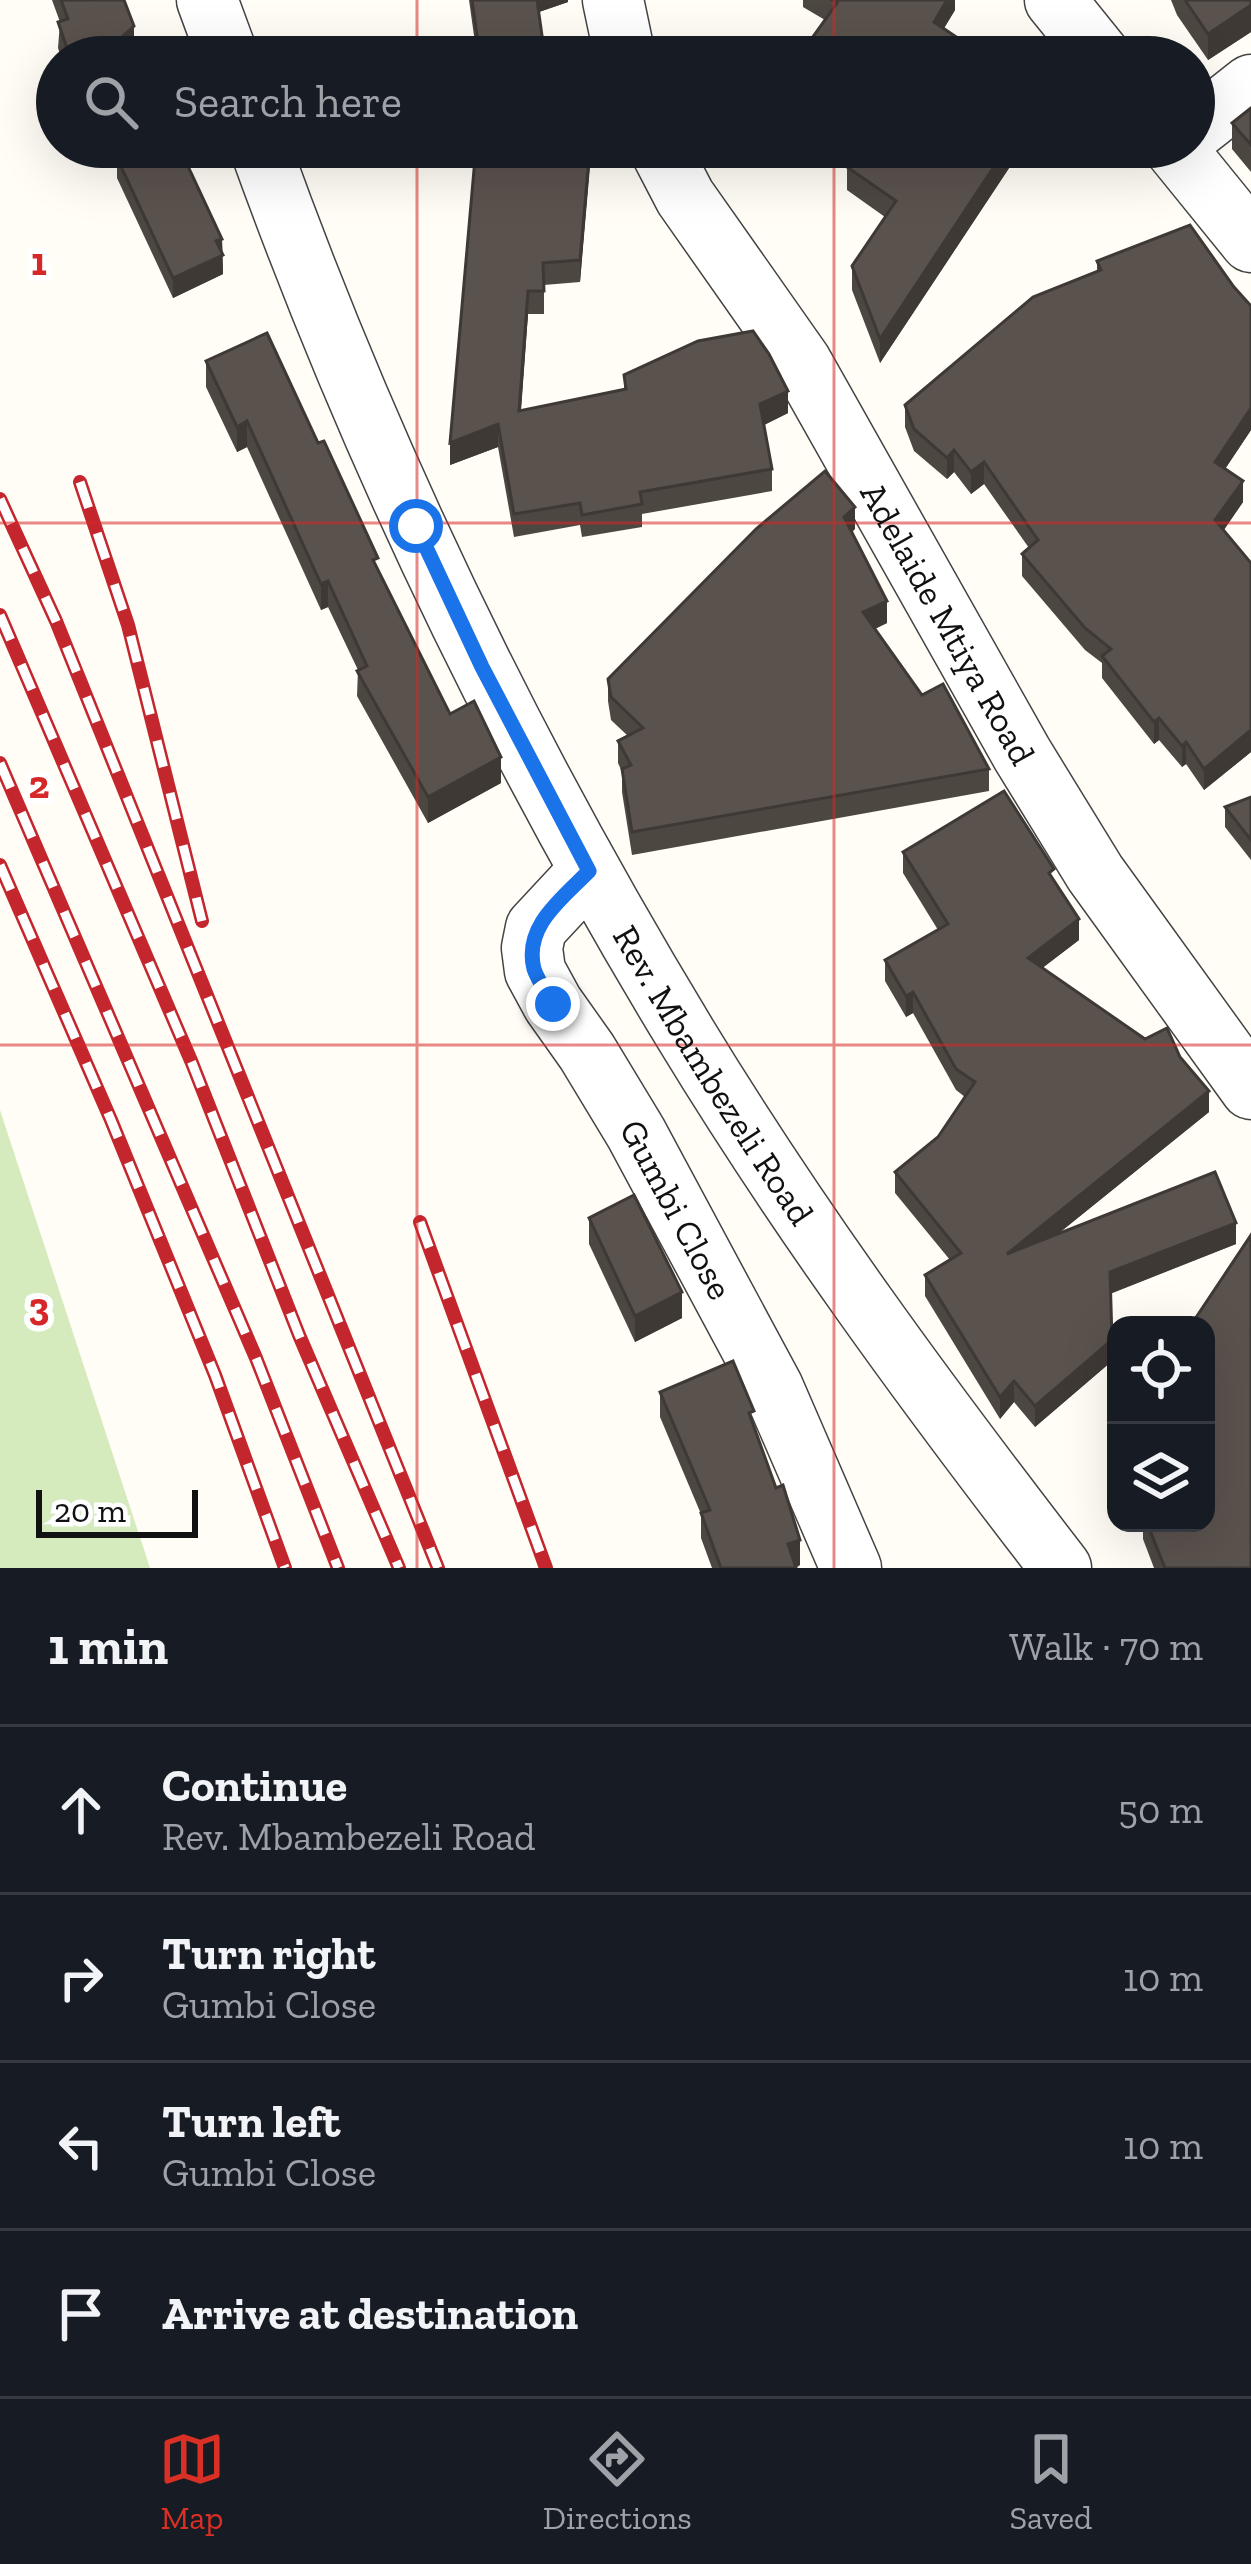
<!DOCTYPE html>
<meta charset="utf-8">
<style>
body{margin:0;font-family:"Zilla Slab",serif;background:#20242c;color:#f1f3f6}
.controls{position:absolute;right:36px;bottom:36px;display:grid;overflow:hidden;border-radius:24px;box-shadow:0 12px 48px #0002}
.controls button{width:108px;height:108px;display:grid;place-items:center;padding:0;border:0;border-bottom:3px solid #363941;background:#171b24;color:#f1f3f6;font:60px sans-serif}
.scale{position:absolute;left:36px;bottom:30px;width:162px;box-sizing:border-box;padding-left:12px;border:6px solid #111;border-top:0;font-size:33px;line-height:42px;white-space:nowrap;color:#111;-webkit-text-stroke:9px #fff;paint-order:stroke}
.stop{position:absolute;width:36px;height:36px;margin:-27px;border:9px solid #1a73e8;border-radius:50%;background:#fff}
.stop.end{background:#1a73e8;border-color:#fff;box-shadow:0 3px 12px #0008}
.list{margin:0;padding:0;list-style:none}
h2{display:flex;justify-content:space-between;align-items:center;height:156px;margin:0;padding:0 48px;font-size:51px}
h2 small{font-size:39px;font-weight:400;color:#9ea1a6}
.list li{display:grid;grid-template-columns:78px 1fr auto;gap:36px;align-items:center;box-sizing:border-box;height:168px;padding:0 48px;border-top:3px solid #363941}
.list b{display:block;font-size:45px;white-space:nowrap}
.list p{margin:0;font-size:39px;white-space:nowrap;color:#9ea1a6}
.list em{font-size:39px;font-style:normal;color:#9ea1a6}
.icon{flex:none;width:66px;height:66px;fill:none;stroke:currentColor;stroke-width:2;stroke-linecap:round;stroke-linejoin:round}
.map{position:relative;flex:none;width:1251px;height:1568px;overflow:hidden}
.search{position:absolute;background:#171b24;box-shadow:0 12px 48px #0002;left:36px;right:36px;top:36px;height:132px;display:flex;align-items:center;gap:30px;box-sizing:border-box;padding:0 42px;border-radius:66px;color:#9ea1a6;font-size:45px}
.sheet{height:828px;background:#171b24}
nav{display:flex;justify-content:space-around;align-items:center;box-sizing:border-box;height:168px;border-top:3px solid #363941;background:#171b24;font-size:33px;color:#9ea1a6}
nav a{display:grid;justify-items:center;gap:6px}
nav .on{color:#d93025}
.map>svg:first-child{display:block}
.green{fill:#d5ebbd}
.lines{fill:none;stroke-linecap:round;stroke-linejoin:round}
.minor-casing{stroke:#444;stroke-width:63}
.minor{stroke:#fff;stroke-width:60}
.rail-casing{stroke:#c4262e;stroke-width:14}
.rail{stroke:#fff;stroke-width:9;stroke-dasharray:27;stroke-linecap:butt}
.wall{fill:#4d4742}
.shaded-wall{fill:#3f3936}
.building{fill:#5a524d;stroke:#3f3936;stroke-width:3}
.route{stroke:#1a73e8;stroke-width:15}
.grid{fill:none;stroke:#d62828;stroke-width:3;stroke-opacity:0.55}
.labels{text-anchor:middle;stroke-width:12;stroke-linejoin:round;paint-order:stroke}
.street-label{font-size:36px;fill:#111;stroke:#fff}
.grid-label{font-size:39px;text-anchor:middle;font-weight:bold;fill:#d62828;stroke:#fff;stroke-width:12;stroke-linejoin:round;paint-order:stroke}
</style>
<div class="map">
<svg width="1251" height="1568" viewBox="0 0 1251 1568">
<rect width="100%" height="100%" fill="#fffdf5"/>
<!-- green -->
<polygon class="green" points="0,1110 150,1568 0,1568"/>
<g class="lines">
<!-- minor casing -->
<g class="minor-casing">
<g id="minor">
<polyline points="207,0 228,57"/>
<polyline points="613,0 625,57"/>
<polyline points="1055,0 1101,57"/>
<polyline points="1194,130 1251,85"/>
<path id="s1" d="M260 147C371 456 516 755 686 1035 799 1221 928 1396 1061 1568"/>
<path id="s2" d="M659 147 685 197 801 362 1022 754 1095 873 1251 1089"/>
<polyline points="1174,147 1251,242"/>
<path id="s3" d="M589 871 536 928 532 948 535 971 553 1004 587 1052 636 1133 773 1388 851 1568"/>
</g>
</g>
<!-- minor -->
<use href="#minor" class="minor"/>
<!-- rail casing -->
<g class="rail-casing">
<g id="rail">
<polyline points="80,482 128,625 202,921"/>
<polyline points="0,499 56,621 438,1568"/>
<polyline points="0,615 192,1063 299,1335 399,1568"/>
<polyline points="0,763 256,1358 338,1568"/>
<polyline points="0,865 111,1120 215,1375 285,1568"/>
<polyline points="420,1222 546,1568"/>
</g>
</g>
<!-- rail -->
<use href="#rail" class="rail"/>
</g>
<!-- wall -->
<g class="wall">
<polygon points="52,0 124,0 134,52 128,57 61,57 58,48 60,22"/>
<polygon points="469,0 568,0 568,2 539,12 545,57 477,57"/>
<polygon points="803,0 955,0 955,10 944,28 986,57 810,57 810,41 825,20 803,7"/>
<polygon points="1171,0 1251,0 1251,32 1208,60 1177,15"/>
<polygon points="1251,108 1251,172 1232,149 1232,123"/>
<polygon points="591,147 580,282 544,285 544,314 528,314 521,411 624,389 624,375 788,413 764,425 772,469 772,491 642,514 642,527 582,537 580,525 514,537 498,447 450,465"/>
<polygon points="1023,147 880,363 852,290 852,266 885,217 847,190 847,149"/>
<polygon points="117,158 222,239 223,274 173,298 117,178"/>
<polygon points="1097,261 1234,287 1251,306 1251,430 1225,469 1243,502 1224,530 1251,563 1251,752 1204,790 1186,764 1182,767 1159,740 1154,744 1102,678 1102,663 1085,650 1022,576 1022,554 1029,548 984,484 971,494 954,472 947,479 914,451 905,427 905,405 1097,272"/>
<polygon points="206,361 378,570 450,714 501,783 428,823 357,696 358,670 328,607 321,610 247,447 237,452 206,387"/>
<polygon points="855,529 852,532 887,623 875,629 922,695 989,769 989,791 632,855 622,792 622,772 618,763 618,741 628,736 611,720 608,701 608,679"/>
<polygon points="1251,797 1251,860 1225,827 1225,807"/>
<polygon points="903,852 1054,881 1079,940 1042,968 1209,1112 1059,1233 1236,1244 1111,1293 1112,1361 1035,1427 1014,1402 1000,1419 925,1296 925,1275 950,1260 895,1193 895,1172 938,1137 965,1097 956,1090 913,1013 906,1017 885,981 885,960 938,930 903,873"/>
<polygon points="589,1218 682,1318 635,1342 589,1244"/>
<polygon points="660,1392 754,1428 800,1565 796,1568 712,1568 701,1538 701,1514 660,1417"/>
<polygon points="1116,1460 1116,1497 1111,1494 1111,1467"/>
<polygon points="1143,1523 1147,1523 1251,1568 1154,1568 1143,1539"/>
</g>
<!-- shaded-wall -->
<g class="shaded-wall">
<polygon points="536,0 568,0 568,2 536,13"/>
<polygon points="947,0 955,0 955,10 934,45 934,22"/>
<polygon points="1251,5 1251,32 1208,60 1208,34"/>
<polygon points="134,26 134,52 128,57 113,57 113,45"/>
<polygon points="590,147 591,155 580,282 580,260"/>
<polygon points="1007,147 1023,147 880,363 880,339"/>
<polygon points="222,239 223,274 173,298 173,278"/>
<polygon points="528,291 528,314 519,434 519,411"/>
<polygon points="788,391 788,413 760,427 760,404"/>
<polygon points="1251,408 1251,430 1215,484 1215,462"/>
<polygon points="247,421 247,447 237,452 237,427"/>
<polygon points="498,424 498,447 450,465 450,443"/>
<polygon points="954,450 954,472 947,479 947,458"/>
<polygon points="984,462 984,484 971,494 971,472"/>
<polygon points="1243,481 1243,502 1215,542 1215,520"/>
<polygon points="855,507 855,529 844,539 844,517"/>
<polygon points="328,581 328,607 321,610 321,584"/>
<polygon points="887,601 887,623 863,634 863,612"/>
<polygon points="1159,718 1159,740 1154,744 1154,722"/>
<polygon points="1251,730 1251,752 1204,790 1204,769"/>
<polygon points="1186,742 1186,764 1182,767 1182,746"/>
<polygon points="501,757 501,783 428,823 428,797"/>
<polygon points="1079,919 1079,940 1028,979 1028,958"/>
<polygon points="913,992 913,1013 906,1017 906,996"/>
<polygon points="1209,1091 1209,1112 1007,1275 1007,1254"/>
<polygon points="1236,1223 1236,1244 1110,1294 1110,1272"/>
<polygon points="682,1292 682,1318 635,1342 635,1316"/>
<polygon points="1112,1340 1112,1361 1035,1427 1035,1406"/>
<polygon points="1014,1381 1014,1402 1000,1419 1000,1397"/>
<polygon points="800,1540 800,1565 791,1568 788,1544"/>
</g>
<!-- building -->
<g class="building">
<polygon points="61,0 124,0 134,26 113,45 121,57 70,57 58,22 68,19"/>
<polygon points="472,0 537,0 545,57 480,57"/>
<polygon points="832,0 947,0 934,22 986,57 833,57 810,41 837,3"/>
<polygon points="1185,0 1251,0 1251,5 1208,34"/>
<polygon points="1251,108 1251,145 1232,123"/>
<polygon points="141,147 179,147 222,239 216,241 223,255 173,278 117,158"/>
<polygon points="476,147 590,147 580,260 543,263 544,291 528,291 519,411 626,389 624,375 698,341 753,331 769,354 788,391 760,404 772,469 640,492 642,504 582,515 580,503 514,514 498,424 450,443"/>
<polygon points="849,147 1007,147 880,339 852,266 896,201 847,167 847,149"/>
<polygon points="1190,225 1234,287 1251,306 1251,408 1215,462 1243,481 1215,520 1251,563 1251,730 1204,769 1186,742 1182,746 1159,718 1154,722 1102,656 1111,649 1085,628 1022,554 1038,540 984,462 971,472 954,450 947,458 914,429 905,405 1033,297 1101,270 1097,261"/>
<polygon points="267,333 318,443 324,441 378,558 373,560 450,714 474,701 501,757 428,797 357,671 367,666 328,581 321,584 247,421 237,427 206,361"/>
<polygon points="825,471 855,507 844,517 887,601 863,612 922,695 943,684 989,769 632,832 622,769 631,765 618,741 643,728 611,697 608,679 756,529"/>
<polygon points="1004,791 1054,869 1049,873 1079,919 1028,958 1145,1039 1167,1028 1180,1057 1209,1091 1007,1254 1215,1172 1236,1223 1110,1272 1112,1340 1035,1406 1014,1381 1000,1397 925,1275 961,1253 895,1172 938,1137 975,1082 956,1069 913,992 906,996 885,960 948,924 903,852"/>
<polygon points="1251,797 1251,840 1225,807"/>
<polygon points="634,1195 682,1292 635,1316 589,1218"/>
<polygon points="1251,1235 1251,1568 1165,1568 1147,1523 1206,1523 1206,1325 1191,1325"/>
<polygon points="733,1361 754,1411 749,1413 776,1488 783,1485 800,1540 788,1544 796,1568 721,1568 701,1513 710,1510 660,1392"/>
</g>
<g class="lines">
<!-- route -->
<path class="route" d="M416 526 482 667 589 871C563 898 523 926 534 969 538 981 547 993 553 1004"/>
</g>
<!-- grid -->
<path class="grid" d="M417 0V57M834 0V57M417 147V1568M834 147V1568M0 523H1251M0 1045H1251"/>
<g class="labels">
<!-- street labels -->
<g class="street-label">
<text dy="13" stroke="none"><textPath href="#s2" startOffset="558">Adelaide Mtiya Road</textPath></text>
<text dy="13" stroke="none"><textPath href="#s1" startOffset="1035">Rev. Mbambezeli Road</textPath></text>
<text dy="13" stroke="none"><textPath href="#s3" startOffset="399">Gumbi Close</textPath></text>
</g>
</g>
<g class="grid-label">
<text x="39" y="275">1</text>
<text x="39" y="798">2</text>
<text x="39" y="1320">3</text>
</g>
</svg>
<div class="controls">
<button><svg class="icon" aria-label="locate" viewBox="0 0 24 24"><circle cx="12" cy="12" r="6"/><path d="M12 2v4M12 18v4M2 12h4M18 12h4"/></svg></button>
<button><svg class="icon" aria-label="layers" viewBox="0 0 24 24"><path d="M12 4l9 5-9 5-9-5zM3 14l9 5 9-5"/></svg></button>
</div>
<div class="scale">20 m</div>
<div class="stop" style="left:416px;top:526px"></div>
<div class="stop end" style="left:553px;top:1004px"></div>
<div class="search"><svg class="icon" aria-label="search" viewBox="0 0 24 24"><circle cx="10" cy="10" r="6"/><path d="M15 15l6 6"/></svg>Search here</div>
</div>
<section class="sheet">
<h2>1 min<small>Walk · 70 m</small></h2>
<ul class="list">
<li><svg class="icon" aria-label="ahead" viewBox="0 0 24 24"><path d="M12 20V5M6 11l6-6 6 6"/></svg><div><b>Continue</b><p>Rev. Mbambezeli Road</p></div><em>50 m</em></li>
<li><svg class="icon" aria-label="right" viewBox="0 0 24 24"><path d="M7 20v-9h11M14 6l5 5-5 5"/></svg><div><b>Turn right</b><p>Gumbi Close</p></div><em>10 m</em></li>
<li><svg class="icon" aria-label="left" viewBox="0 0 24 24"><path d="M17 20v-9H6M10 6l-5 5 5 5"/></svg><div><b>Turn left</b><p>Gumbi Close</p></div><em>10 m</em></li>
<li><svg class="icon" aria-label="arrive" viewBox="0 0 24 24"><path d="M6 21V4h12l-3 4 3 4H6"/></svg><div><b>Arrive at destination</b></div></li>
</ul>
</section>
<nav>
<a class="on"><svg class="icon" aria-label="map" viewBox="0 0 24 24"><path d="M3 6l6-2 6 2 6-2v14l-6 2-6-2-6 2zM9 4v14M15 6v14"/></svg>Map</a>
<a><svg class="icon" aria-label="directions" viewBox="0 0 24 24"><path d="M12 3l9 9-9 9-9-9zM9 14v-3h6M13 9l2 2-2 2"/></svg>Directions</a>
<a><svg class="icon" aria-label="saved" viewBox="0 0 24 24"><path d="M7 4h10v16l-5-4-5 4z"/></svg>Saved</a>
</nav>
